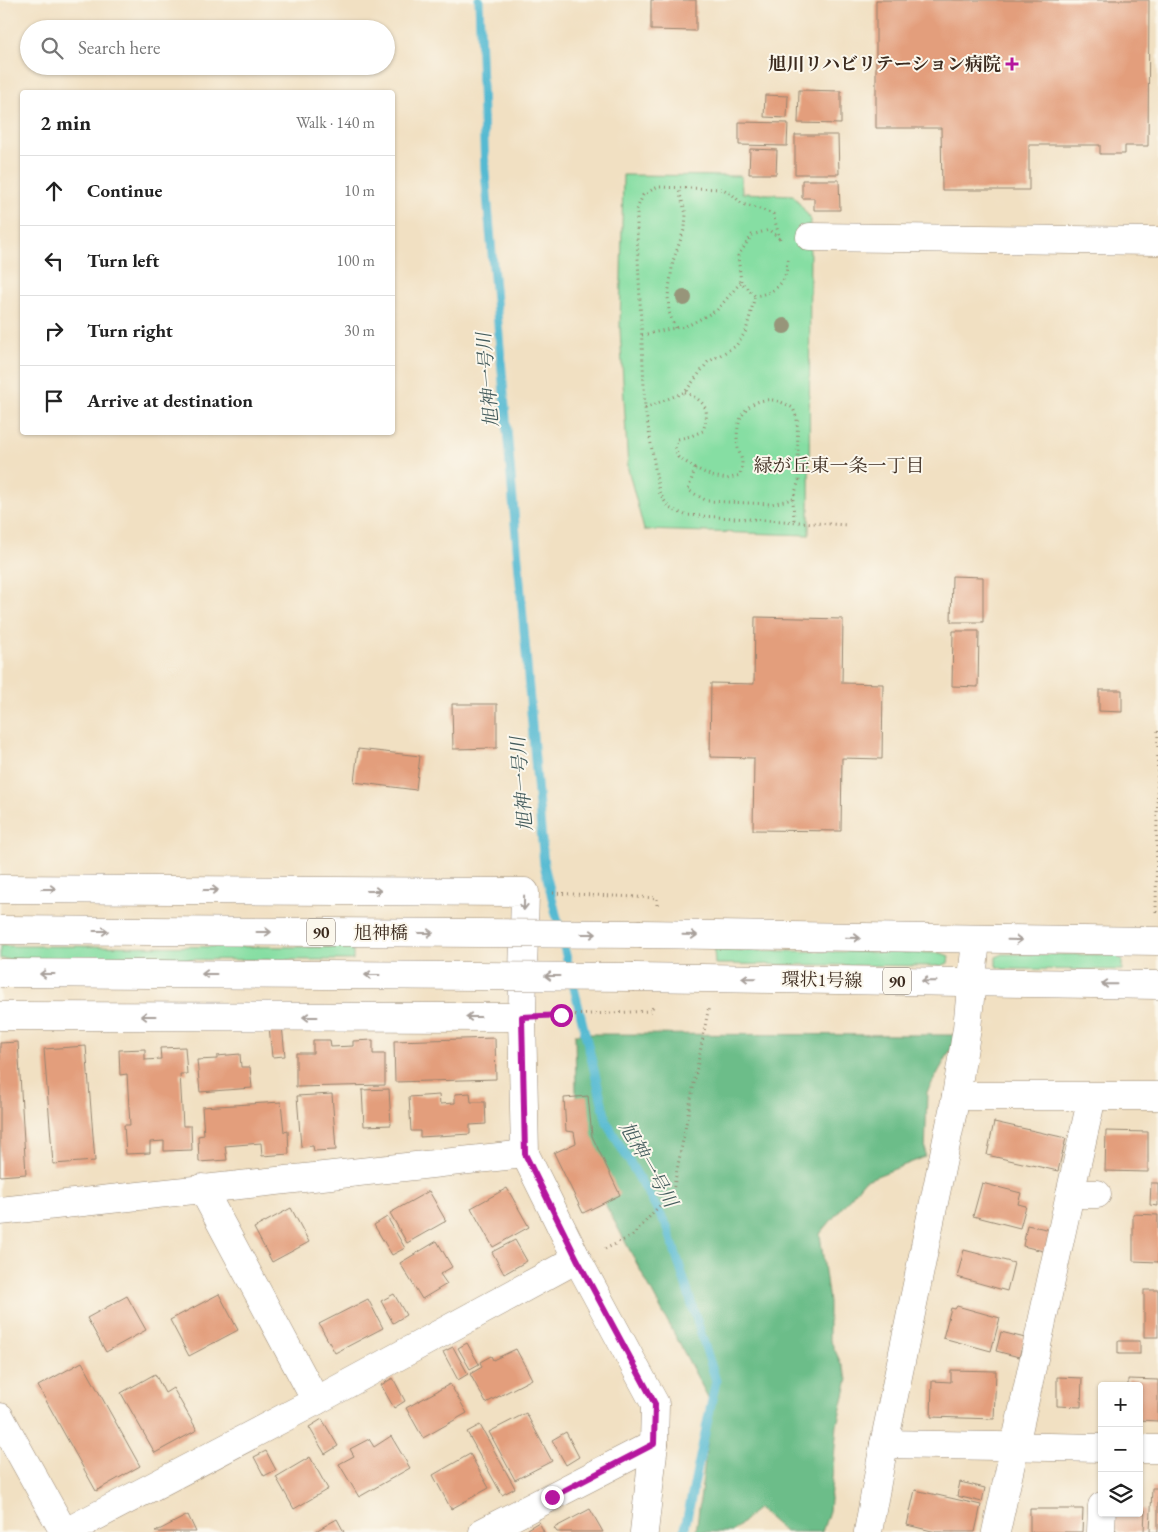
<!DOCTYPE html>
<meta charset="utf-8">
<style>
body{margin:0;font-family:"EB Garamond","Noto Serif JP",serif;background:#f6f6f6;color:#222}
.controls{position:absolute;right:15px;bottom:15px;display:grid;overflow:hidden;border-radius:5px;box-shadow:0 1px 4px #0004}
.controls button{width:45px;height:45px;display:grid;place-items:center;padding:0;border:0;border-bottom:1px solid #e0e0e0;background:#fff;color:#222;font:25px sans-serif}
.stop{position:absolute;width:15px;height:15px;margin:-11px;border:4px solid #b5179e;border-radius:50%;background:#fff}
.stop.end{background:#b5179e;border-color:#fff;box-shadow:0 1px 5px #0008}
.list{margin:0;padding:0;list-style:none}
h2{display:flex;justify-content:space-between;align-items:center;height:65px;margin:0;padding:0 20px;font-size:21px}
h2 small{font-size:16px;font-weight:400;color:#767676}
.list li{display:grid;grid-template-columns:32px 1fr auto;gap:15px;align-items:center;box-sizing:border-box;height:70px;padding:0 20px;border-top:1px solid #e0e0e0}
.list b{display:block;font-size:19px;white-space:nowrap}
.list em{font-size:16px;font-style:normal;color:#767676}
.icon{flex:none;width:28px;height:28px;fill:none;stroke:currentColor;stroke-width:2;stroke-linecap:round;stroke-linejoin:round}
.map{position:relative;flex:none;width:1158px;height:1532px;overflow:hidden}
.search{position:absolute;background:#fff;box-shadow:0 1px 4px #0004;left:20px;top:20px;width:375px;height:55px;display:flex;align-items:center;gap:12px;box-sizing:border-box;padding:0 18px;border-radius:28px;color:#767676;font-size:19px}
.panel{position:absolute;background:#fff;box-shadow:0 1px 4px #0004;left:20px;top:90px;width:375px;height:345px;border-radius:5px}
.map>svg:first-child{display:block}
.green{fill:#86dea3;stroke:#608460}
.forest{fill:#6cbd89;stroke:#547454}
.lines{fill:none;stroke-linecap:round;stroke-linejoin:round}
.stream{stroke:#54bad2;stroke-width:9}
.building{fill:#e39e7b}
.minor-casing{stroke:#968570;stroke-width:29}
.major-casing{stroke:#968570;stroke-width:29}
.path{stroke:#968570;stroke-width:3;stroke-dasharray:1 4;stroke-linecap:butt}
.minor{stroke:#fff;stroke-width:28}
.major{stroke:#fff;stroke-width:28}
.major-bridge-casing{stroke:#968570;stroke-width:29;stroke-linecap:butt}
.major-bridge{stroke:#fff;stroke-width:28}
.tree{fill:#97957a}
.oneway{stroke:#a79f9a}
.route{stroke:#b5179e;stroke-width:6}
.poi-dot{fill:#b5179e;stroke:#fbf7ec;stroke-width:2}
.labels{text-anchor:middle;stroke-width:4;stroke-linejoin:round;paint-order:stroke}
.shield{fill:#fbf7ec;stroke:#75685c;stroke-width:1}
.shield-label{font-size:16px;font-weight:bold;fill:#3b2a1e}
.poi-label{font-size:18px;font-weight:bold;fill:#3b2a1e;stroke:#fbf7ec;text-anchor:end}
.street-label{font-size:18px;fill:#3b2a1e;stroke:#fbf7ec}
.water-label{font-size:19px;font-style:italic;fill:#445c5d;stroke:#fbf7ec}
.neighbourhood-label{font-size:19px;fill:#3b2a1e;stroke:#fbf7ec}
</style>
<div class="map">
<svg width="1158" height="1532" viewBox="0 0 1158 1532">
<rect width="100%" height="100%" fill="#fbf7ec"/>
<filter id="ink" filterUnits="userSpaceOnUse"><feTurbulence type="fractalNoise" baseFrequency=".02" numOctaves="2"/><feDisplacementMap in="SourceGraphic" scale="10" xChannelSelector="R" yChannelSelector="G"/><feConvolveMatrix kernelMatrix="1 2 1 2 8 2 1 2 1" color-interpolation-filters="sRGB"/></filter>
<filter id="wash" filterUnits="userSpaceOnUse"><feTurbulence type="fractalNoise" baseFrequency=".0096" numOctaves="4" result="noise"/><feDisplacementMap in="SourceGraphic" scale="20" xChannelSelector="R" yChannelSelector="G"/><feGaussianBlur stdDeviation="1.12" result="paint"/><feColorMatrix in="noise" values="0 0 0 0 0 0 0 0 0 0 0 0 0 0 0 0 0 1.4 0 .05"/><feComposite in="paint" operator="in"/></filter>
<g filter="url(#wash)">
<rect width="100%" height="100%" fill="#f1e0c2"/>
<!-- green -->
<g class="green">
<polygon points="623,175 741,176 742,193 793,195 810,218 809,535 644,530 628,469 620,329"/>
<polygon points="0,946 353,947 353,960 0,959"/>
<polygon points="714,950 941,953 949,956 948,963 941,966 715,964"/>
<polygon points="1003,954 1122,955 1122,970 1003,969 996,966 996,957"/>
</g>
<!-- forest -->
<polygon class="forest" points="575,1034 959,1035 927,1092 925,1157 864,1181 820,1234 829,1302 829,1337 848,1379 837,1425 829,1511 822,1532 785,1532 758,1508 732,1532 696,1532 712,1405 577,1151"/>
<g class="lines">
<!-- stream -->
<polyline class="stream" points="479,0 485,171 544,865 607,1123 667,1226 716,1381 684,1532"/>
</g>
<g id="blocks">
<!-- building -->
<g class="building">
<polygon points="651,0 696,0 696,31 651,30"/>
<polygon points="876,0 1149,0 1148,146 1125,146 1125,154 1100,154 1100,145 1029,145 1029,190 942,190 941,128 876,128"/>
<polygon points="799,90 841,91 841,124 798,123"/>
<polygon points="765,95 788,96 787,118 764,117"/>
<polygon points="739,122 788,123 787,146 739,145"/>
<polygon points="795,135 838,135 839,174 795,174"/>
<polygon points="750,149 777,150 776,174 749,174"/>
<polygon points="802,180 839,180 840,210 814,210 814,198 802,198"/>
<polygon points="952,576 983,577 983,622 951,622"/>
<polygon points="755,617 843,619 842,683 883,684 882,759 842,758 841,831 753,830 754,758 710,757 711,683 754,684"/>
<polygon points="953,631 979,631 978,687 952,686"/>
<polygon points="1099,690 1122,690 1122,712 1099,711"/>
<polygon points="452,704 497,704 497,748 453,749"/>
<polygon points="358,749 420,756 416,790 354,782"/>
<polygon points="282,1025 285,1056 272,1057 269,1026"/>
<polygon points="495,1038 496,1079 395,1082 394,1041"/>
<polygon points="313,1040 330,1040 331,1047 353,1046 353,1041 373,1040 373,1054 385,1054 385,1085 296,1087 296,1053 313,1053"/>
<polygon points="18,1042 26,1174 0,1176 0,1043"/>
<polygon points="86,1046 95,1161 53,1164 44,1049"/>
<polygon points="185,1047 187,1074 180,1074 183,1126 191,1126 192,1150 164,1151 164,1141 150,1142 150,1153 126,1154 124,1125 130,1125 127,1074 120,1075 119,1050 145,1049 145,1060 161,1059 160,1048"/>
<polygon points="240,1054 241,1067 250,1067 252,1088 200,1092 197,1060 217,1059 217,1056"/>
<polygon points="389,1089 391,1125 364,1126 362,1090"/>
<polygon points="470,1093 471,1102 485,1102 486,1124 470,1125 470,1134 420,1137 420,1131 411,1131 409,1097 439,1095 440,1104 455,1103 455,1094"/>
<polygon points="332,1094 336,1150 314,1151 313,1146 301,1147 297,1096"/>
<polygon points="588,1096 592,1136 620,1195 583,1213 554,1153 576,1143 574,1132 566,1131 564,1098"/>
<polygon points="281,1102 284,1132 288,1131 289,1154 262,1156 261,1143 225,1146 227,1160 199,1162 198,1136 204,1135 202,1107"/>
<polygon points="994,1122 1066,1138 1058,1171 987,1155"/>
<polygon points="1106,1131 1148,1132 1148,1172 1105,1171"/>
<polygon points="982,1183 1021,1193 1018,1204 1026,1206 1020,1228 973,1216"/>
<polygon points="1151,1183 1158,1183 1158,1206 1150,1205"/>
<polygon points="507,1188 529,1227 493,1247 471,1208"/>
<polygon points="429,1191 446,1221 407,1243 390,1213"/>
<polygon points="291,1208 309,1242 272,1262 254,1228"/>
<polygon points="1133,1214 1158,1215 1158,1262 1133,1261"/>
<polygon points="387,1217 405,1248 392,1255 374,1225"/>
<polygon points="1027,1225 1051,1230 1047,1252 1023,1246"/>
<polygon points="515,1240 527,1261 504,1274 492,1252"/>
<polygon points="437,1241 452,1267 440,1274 447,1284 422,1299 400,1263"/>
<polygon points="964,1250 1014,1263 1007,1291 957,1277"/>
<rect x="1144" y="1290" width="14" height="47"/>
<polygon points="219,1294 238,1330 189,1356 170,1320"/>
<polygon points="394,1294 406,1315 393,1323 381,1301"/>
<polygon points="127,1296 146,1330 106,1352 87,1318"/>
<polygon points="368,1299 383,1328 335,1353 319,1324"/>
<polygon points="957,1306 1000,1318 991,1351 943,1338 951,1308 955,1309"/>
<polygon points="1001,1332 1025,1338 1019,1357 996,1351"/>
<rect x="1118" y="1341" width="22" height="13"/>
<polygon points="467,1343 479,1364 470,1369 458,1348"/>
<polygon points="453,1347 468,1374 458,1380 443,1352"/>
<polygon points="516,1349 532,1379 486,1403 470,1374 482,1367 480,1362 491,1356 493,1360"/>
<polygon points="82,1362 140,1466 96,1491 38,1386"/>
<polygon points="951,1370 996,1371 994,1419 931,1417 932,1381 951,1382"/>
<polygon points="155,1374 165,1393 173,1388 197,1430 155,1453 121,1393"/>
<polygon points="1057,1377 1082,1378 1081,1407 1057,1406"/>
<polygon points="393,1378 405,1401 394,1408 381,1385"/>
<polygon points="1128,1379 1158,1380 1158,1421 1139,1420 1139,1386 1128,1386"/>
<polygon points="450,1384 467,1413 423,1438 406,1408"/>
<polygon points="526,1413 552,1461 515,1480 489,1432"/>
<polygon points="322,1419 338,1446 325,1454 309,1427"/>
<polygon points="480,1425 515,1488 502,1495 467,1432"/>
<polygon points="566,1432 579,1457 566,1465 552,1440"/>
<polygon points="391,1436 410,1468 359,1497 339,1464 354,1456 350,1449 369,1439 374,1447"/>
<polygon points="266,1451 276,1470 264,1476 254,1457"/>
<polygon points="470,1454 489,1488 451,1509 433,1475"/>
<polygon points="310,1457 328,1489 294,1509 276,1477"/>
<polygon points="960,1482 985,1488 982,1502 957,1496"/>
<polygon points="1152,1488 1158,1488 1158,1532 1150,1532"/>
<polygon points="915,1490 981,1505 975,1532 936,1532 907,1525"/>
<polygon points="590,1509 603,1532 557,1532 554,1528"/>
<polygon points="1030,1509 1083,1509 1082,1532 1030,1532"/>
<polygon points="1139,1509 1145,1510 1144,1532 1118,1532 1112,1526 1113,1513 1139,1513"/>
<polygon points="188,1515 196,1532 155,1532"/>
<polygon points="337,1519 344,1532 314,1532"/>
<polygon points="539,1522 544,1532 528,1532 527,1529"/>
</g>
</g>
</g>
<g filter="url(#ink)">
<use href="#blocks" fill-opacity="0" stroke="#968570" stroke-width="1"/>
<g class="lines">
<!-- minor casing -->
<g class="minor-casing">
<g id="minor">
<polyline points="810,237 1158,241"/>
<polyline points="0,889 525,892 522,1017 525,1154 577,1259 655,1404 654,1444 644,1532"/>
<polyline points="0,1016 522,1017"/>
<polyline points="956,1096 1158,1096"/>
<polyline points="202,1188 316,1401"/>
<polyline points="1070,1194 1092,1097"/>
<polyline points="0,1211 525,1154"/>
<polyline points="0,1417 64,1532"/>
<polyline points="884,1444 1102,1448"/>
<polyline points="1139,1449 1158,1449"/>
<polyline points="66,1532 316,1401 577,1259"/>
<polyline points="483,1532 654,1444"/>
<polyline points="868,1532 884,1444 956,1096 967,1028 976,940"/>
<polyline points="996,1532 1070,1194 1097,1194"/>
<polyline points="1101,1532 1102,1506"/>
</g>
</g>
<!-- major casing -->
<g class="major-casing">
<g id="major">
<polyline points="641,934 1158,941"/>
<polyline points="635,977 1158,985"/>
</g>
</g>
<!-- path -->
<g class="path">
<path d="M779 238 769 230 752 235 738 256 741 282 755 296C779 292 788 280 788 256"/>
<polyline points="780,239 773,214 760,209 742,204 733,195 723,189 657,187 643,195 637,209 637,236 645,408 659,492 669,508 685,515 847,525"/>
<polyline points="675,328 669,312 668,296 673,261 685,227 686,214 678,188"/>
<polyline points="642,335 689,325 717,310 741,282"/>
<path d="M685 392C705 402 711 408 703 431L691 436 678 439 675 447 678 457 695 468 712 476 727 479 740 475C741 471 742 467 742 463 742 458 739 453 738 448 735 431 739 409 757 402 770 397 781 401 793 408L797 419 799 480 793 499 794 521"/>
<polyline points="645,408 685,392 708,362 736,346 746,331 755,296"/>
<polyline points="695,469 688,490 707,501 771,504 793,499"/>
<polyline points="553,893 657,898 657,905"/>
<polyline points="1156,912 1158,727"/>
<polyline points="550,1016 652,1011 653,1005"/>
<polyline points="605,1249 632,1236 673,1191 709,1006"/>
</g>
<!-- minor -->
<use href="#minor" class="minor"/>
<!-- major -->
<use href="#major" class="major"/>
<!-- major-bridge casing -->
<g class="major-bridge-casing">
<g id="major-bridge">
<polyline points="0,930 641,934"/>
<polyline points="0,973 635,977"/>
</g>
</g>
<!-- major-bridge -->
<use href="#major-bridge" class="major-bridge"/>
</g>
<!-- trees -->
<g class="tree">
<circle cx="684" cy="298" r="8"/>
<circle cx="784" cy="326" r="8"/>
</g>
<!-- one-way arrows -->
<defs><path id="oneway-shaft" d="M-6 0H5M1.5-3L5.5 0L1.5 3" fill="none" stroke-width="1.6" stroke-linecap="round" stroke-linejoin="round" transform="scale(1.25)"/></defs>
<g class="oneway">
<use href="#oneway-shaft" transform="translate(49 889)"/>
<use href="#oneway-shaft" transform="translate(211 890)"/>
<use href="#oneway-shaft" transform="translate(374 891)"/>
<use href="#oneway-shaft" transform="translate(524 903) rotate(91)"/>
<use href="#oneway-shaft" transform="translate(101 931)"/>
<use href="#oneway-shaft" transform="translate(264 932)"/>
<use href="#oneway-shaft" transform="translate(426 933)"/>
<use href="#oneway-shaft" transform="translate(589 934)"/>
<use href="#oneway-shaft" transform="translate(690 935) rotate(1)"/>
<use href="#oneway-shaft" transform="translate(853 938) rotate(1)"/>
<use href="#oneway-shaft" transform="translate(1015 940) rotate(1)"/>
<use href="#oneway-shaft" transform="translate(47 974) rotate(-180)"/>
<use href="#oneway-shaft" transform="translate(209 974) rotate(-180)"/>
<use href="#oneway-shaft" transform="translate(372 975) rotate(-180)"/>
<use href="#oneway-shaft" transform="translate(552 976) rotate(-180)"/>
<use href="#oneway-shaft" transform="translate(749 978) rotate(-179)"/>
<use href="#oneway-shaft" transform="translate(929 981) rotate(-179)"/>
<use href="#oneway-shaft" transform="translate(1109 984) rotate(-179)"/>
<use href="#oneway-shaft" transform="translate(148 1016) rotate(-180)"/>
<use href="#oneway-shaft" transform="translate(310 1017) rotate(-180)"/>
<use href="#oneway-shaft" transform="translate(473 1017) rotate(-180)"/>
</g>
</g>
<g class="lines" filter="url(#ink)">
<!-- route -->
<polyline class="route" points="552,1497 654,1444 655,1404 577,1259 525,1154 522,1017 561,1015"/>
</g>
<!-- markers -->
<path class="poi-dot" d="M1009.5 56.5h5v5h5v5h-5v5h-5v-5h-5v-5h5z"/>
<g class="labels">
<!-- shield labels -->
<g class="shield">
<rect x="307" y="918.5" width="28" height="27" rx="4"/>
<rect x="883" y="967.5" width="28" height="27" rx="4"/>
</g>
<g class="shield-label">
<text x="321" y="938">90</text>
<text x="897" y="987">90</text>
</g>
<!-- poi labels -->
<g class="poi-label">
<text x="1001" y="70">旭川リハビリテーション病院</text>
</g>
<!-- street labels -->
<g class="street-label">
<text x="381" y="939">旭神橋</text>
<text transform="translate(822 980) rotate(1)" y="6">環状1号線</text>
</g>
<!-- water labels -->
<g class="water-label">
<text transform="translate(487 380) rotate(-95)" y="7">旭神一号川</text>
<text transform="translate(521 784) rotate(-95)" y="7">旭神一号川</text>
<text transform="translate(649 1164) rotate(60)" y="7">旭神一号川</text>
</g>
<!-- neighbourhood labels -->
<g class="neighbourhood-label">
<text x="839" y="472">緑が丘東一条一丁目</text>
</g>
</g>
</svg>
<div class="controls">
<button>+</button>
<button>−</button>
<button><svg class="icon" aria-label="layers" viewBox="0 0 24 24"><path d="M12 4l9 5-9 5-9-5zM3 14l9 5 9-5"/></svg></button>
</div>
<div class="stop" style="left:561px;top:1015px"></div>
<div class="stop end" style="left:552px;top:1497px"></div>
<div class="search"><svg class="icon" aria-label="search" viewBox="0 0 24 24"><circle cx="10" cy="10" r="6"/><path d="M15 15l6 6"/></svg>Search here</div>
<section class="panel">
<h2>2 min<small>Walk · 140 m</small></h2>
<ul class="list">
<li><svg class="icon" aria-label="ahead" viewBox="0 0 24 24"><path d="M12 20V5M6 11l6-6 6 6"/></svg><div><b>Continue</b></div><em>10 m</em></li>
<li><svg class="icon" aria-label="left" viewBox="0 0 24 24"><path d="M17 20v-9H6M10 6l-5 5 5 5"/></svg><div><b>Turn left</b></div><em>100 m</em></li>
<li><svg class="icon" aria-label="right" viewBox="0 0 24 24"><path d="M7 20v-9h11M14 6l5 5-5 5"/></svg><div><b>Turn right</b></div><em>30 m</em></li>
<li><svg class="icon" aria-label="arrive" viewBox="0 0 24 24"><path d="M6 21V4h12l-3 4 3 4H6"/></svg><div><b>Arrive at destination</b></div></li>
</ul>
</section>
</div>
